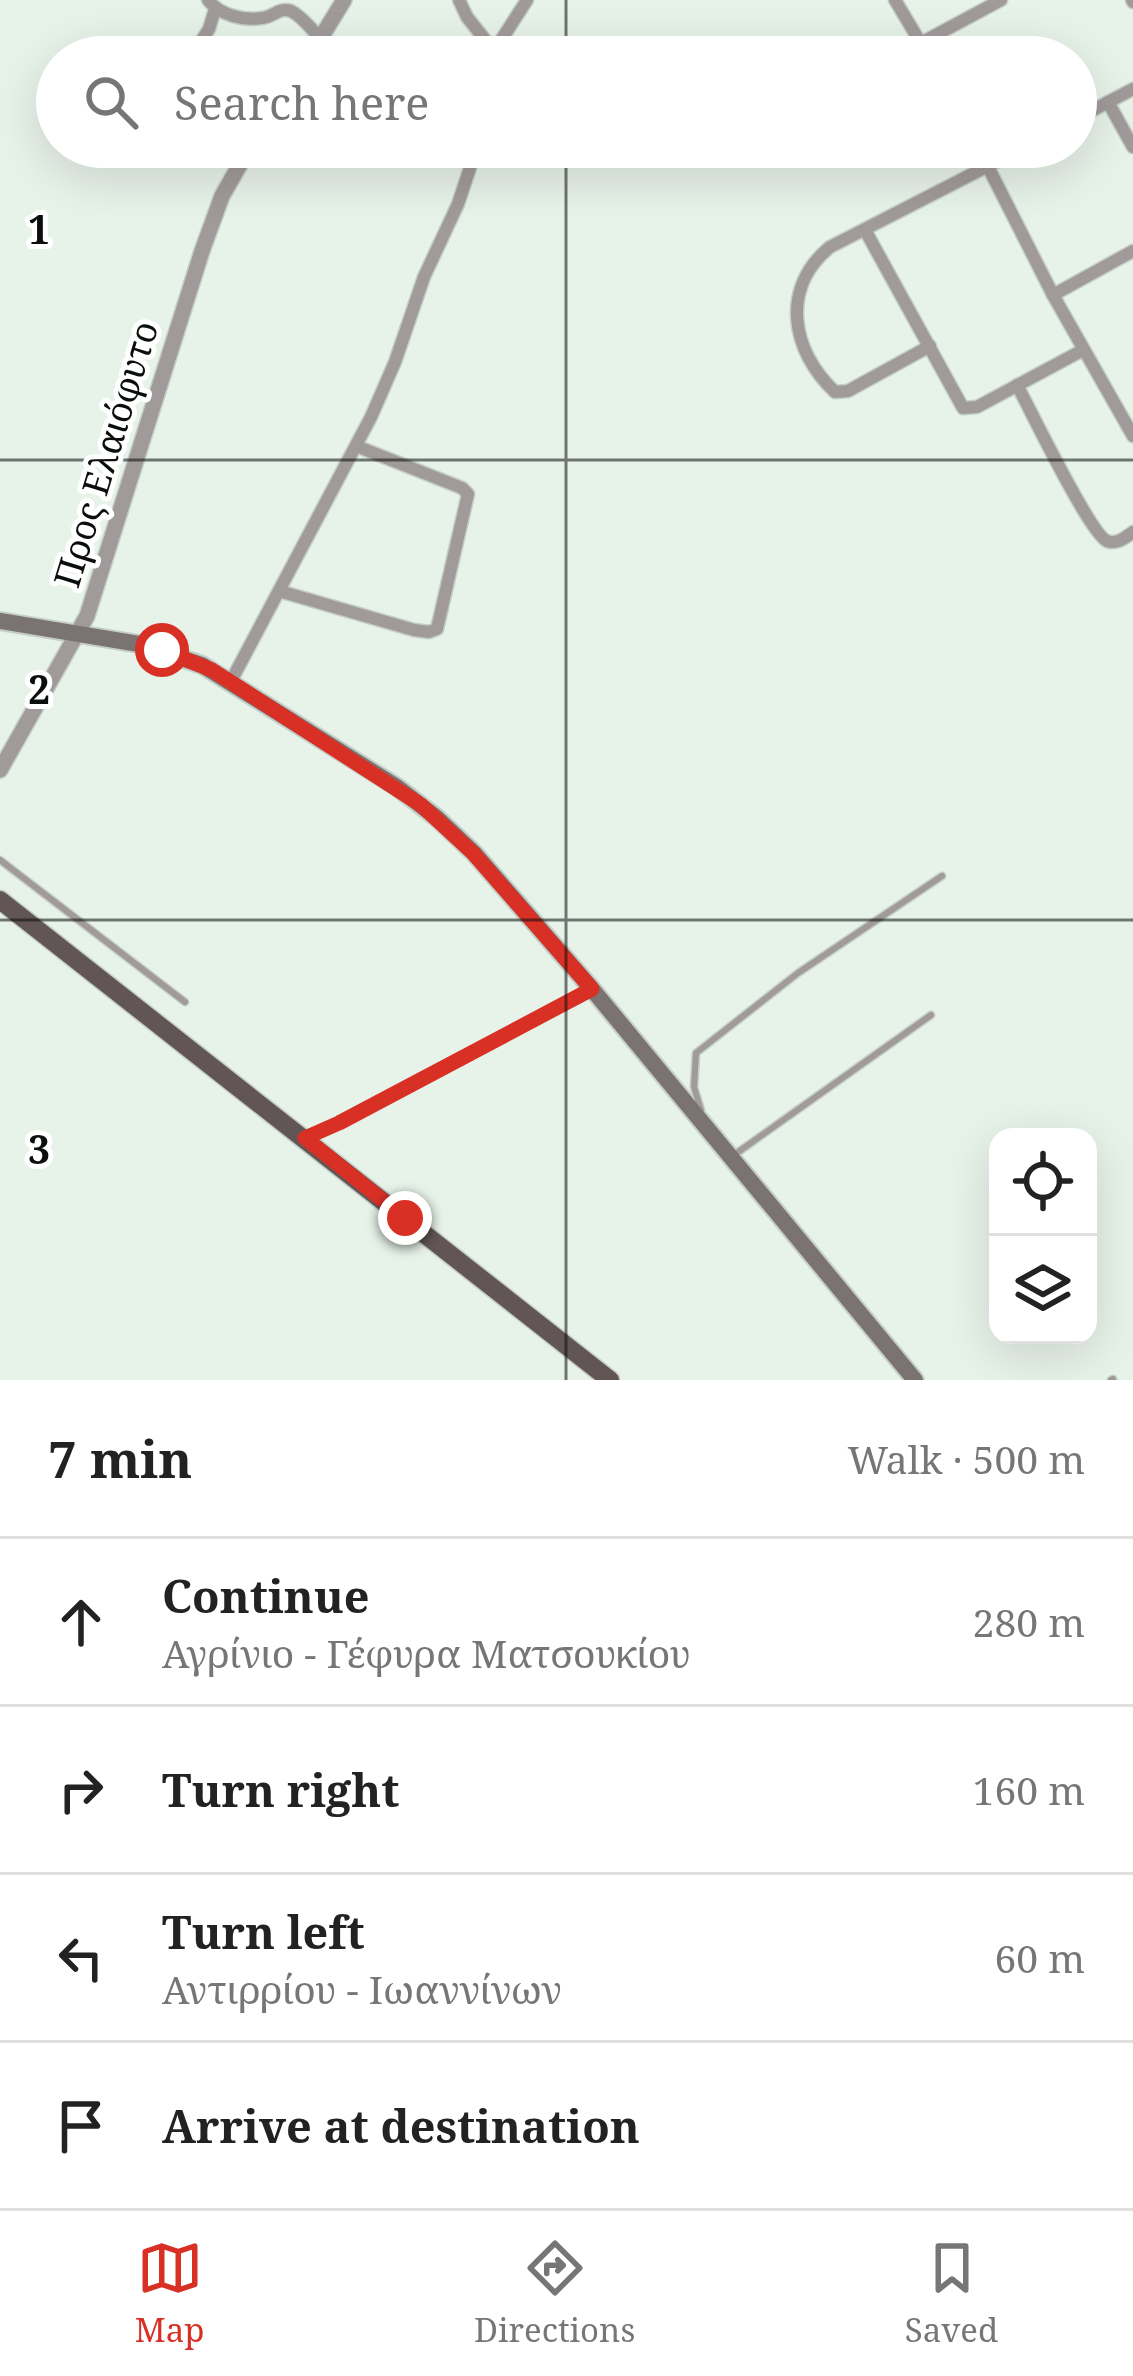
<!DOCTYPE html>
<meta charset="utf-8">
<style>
body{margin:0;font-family:"Noto Serif",serif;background:#f6f6f6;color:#222}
.controls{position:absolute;right:36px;bottom:36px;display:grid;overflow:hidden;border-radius:24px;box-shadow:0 12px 48px #0002}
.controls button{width:108px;height:108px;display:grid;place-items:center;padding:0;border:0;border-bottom:3px solid #e0e0e0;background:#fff;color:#222;font:60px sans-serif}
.stop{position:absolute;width:36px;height:36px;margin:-27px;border:9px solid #d93025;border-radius:50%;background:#fff}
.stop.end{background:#d93025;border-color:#fff;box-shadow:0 3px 12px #0008}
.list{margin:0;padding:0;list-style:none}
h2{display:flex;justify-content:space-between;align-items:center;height:156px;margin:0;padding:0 48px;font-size:51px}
h2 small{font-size:39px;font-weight:400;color:#767676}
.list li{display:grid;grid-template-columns:78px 1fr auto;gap:36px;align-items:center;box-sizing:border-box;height:168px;padding:0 48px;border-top:3px solid #e0e0e0}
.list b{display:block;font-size:45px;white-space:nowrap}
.list p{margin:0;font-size:39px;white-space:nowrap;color:#767676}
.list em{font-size:39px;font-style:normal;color:#767676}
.icon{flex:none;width:66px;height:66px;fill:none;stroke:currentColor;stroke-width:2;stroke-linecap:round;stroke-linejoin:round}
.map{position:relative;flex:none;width:1133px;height:1380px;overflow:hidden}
.search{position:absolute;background:#fff;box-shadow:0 12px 48px #0002;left:36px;right:36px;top:36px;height:132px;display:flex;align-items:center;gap:30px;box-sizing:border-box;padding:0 42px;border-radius:66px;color:#767676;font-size:45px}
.sheet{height:828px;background:#fff}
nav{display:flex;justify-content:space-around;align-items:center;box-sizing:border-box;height:168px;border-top:3px solid #e0e0e0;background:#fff;font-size:33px;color:#767676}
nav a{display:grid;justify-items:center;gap:6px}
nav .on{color:#d93025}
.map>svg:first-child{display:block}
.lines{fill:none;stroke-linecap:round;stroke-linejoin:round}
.service-casing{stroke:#c4cec6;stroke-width:9}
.minor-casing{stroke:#c4cec6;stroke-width:15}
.tertiary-casing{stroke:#c4cec6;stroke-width:18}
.secondary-casing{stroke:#c4cec6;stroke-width:20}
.primary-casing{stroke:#c4cec6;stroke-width:21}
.service{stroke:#a19a9a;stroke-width:6}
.minor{stroke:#a19a9a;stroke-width:12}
.tertiary{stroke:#a19a9a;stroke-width:15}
.secondary{stroke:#7b7272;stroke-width:16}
.primary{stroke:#615655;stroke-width:18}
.route{stroke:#d93025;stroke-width:15}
.grid{fill:none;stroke:#0b0f0c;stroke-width:3;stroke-opacity:0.55}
.labels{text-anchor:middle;stroke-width:10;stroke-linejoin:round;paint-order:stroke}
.street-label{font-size:36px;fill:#0b0f0c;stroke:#fff}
.grid-label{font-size:39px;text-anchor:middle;font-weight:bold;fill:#0b0f0c;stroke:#fff;stroke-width:10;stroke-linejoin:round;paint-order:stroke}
</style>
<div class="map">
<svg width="1133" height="1380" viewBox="0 0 1133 1380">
<rect width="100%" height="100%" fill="#e7f2e9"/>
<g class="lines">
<!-- service casing -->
<g class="service-casing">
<g id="service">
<polyline points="0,860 185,1002"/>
<polyline points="701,1110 694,1087 696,1053 798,973 942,876"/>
<polyline points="309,1136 590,990"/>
<polyline points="734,1155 931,1015"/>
<polyline points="1111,1380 1113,1379"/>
</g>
</g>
<!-- minor casing -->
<g class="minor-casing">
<g id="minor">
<path d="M208 0C220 15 243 21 262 18 274 17 278 7 291 11 302 16 312 30 320 38"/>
<polyline points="459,0 467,17 494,51 495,57"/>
<polyline points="895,0 929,57"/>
<polyline points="1132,0 1133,2"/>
<polyline points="921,43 1001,0"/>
<polyline points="494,51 527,0"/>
<polyline points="191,57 209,29 215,9"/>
<polyline points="1108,102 1133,147"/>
<polyline points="1076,119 1133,89"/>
<polyline points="221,147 237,167"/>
<polyline points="978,147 1053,295 1133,436"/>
<polyline points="865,230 963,408 977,407 1083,350"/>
<polyline points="1053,295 1133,251"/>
<path d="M930 346 848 391 835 392C791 351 780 288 830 247L1025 147"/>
<path d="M1017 385C1030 409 1090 534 1107 541 1117 545 1126 537 1133 532"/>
<polyline points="279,591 414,630 429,632 437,629 468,494 462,488 356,446"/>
<polyline points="230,683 371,417 395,362 424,277 458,204 477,147"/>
</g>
</g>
<!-- tertiary casing -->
<g class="tertiary-casing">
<g id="tertiary">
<polyline points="309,57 344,0"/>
<polyline points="0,770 87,616 202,251 222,196 250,147"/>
</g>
</g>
<!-- secondary casing -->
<g class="secondary-casing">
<polyline id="secondary" points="0,621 139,644 202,665 397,787 437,818 474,853 592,989 915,1380"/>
</g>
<!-- primary casing -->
<g class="primary-casing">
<polyline id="primary" points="0,900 610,1380"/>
</g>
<!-- service -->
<use href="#service" class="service"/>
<!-- minor -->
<use href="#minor" class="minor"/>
<!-- tertiary -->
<use href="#tertiary" class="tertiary"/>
<!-- secondary -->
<use href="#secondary" class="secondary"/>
<!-- primary -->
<use href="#primary" class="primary"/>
</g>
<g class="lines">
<!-- route -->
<polyline class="route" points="162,650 212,670 421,805 473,853 592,989 339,1123 305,1138 405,1218"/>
</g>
<!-- grid -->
<path class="grid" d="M566 0V57M566 147V1380M0 460H1133M0 920H1133"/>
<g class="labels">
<!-- street labels -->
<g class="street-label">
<text transform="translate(106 454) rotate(-73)" y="13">Προς Ελαιόφυτο</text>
</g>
</g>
<g class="grid-label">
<text x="39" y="244">1</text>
<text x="39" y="704">2</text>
<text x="39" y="1164">3</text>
</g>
</svg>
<div class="controls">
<button><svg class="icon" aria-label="locate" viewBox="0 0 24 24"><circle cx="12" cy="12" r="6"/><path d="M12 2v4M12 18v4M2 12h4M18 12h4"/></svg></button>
<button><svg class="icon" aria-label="layers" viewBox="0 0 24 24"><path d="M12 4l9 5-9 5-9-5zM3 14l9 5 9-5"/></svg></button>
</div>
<div class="stop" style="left:162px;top:650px"></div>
<div class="stop end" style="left:405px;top:1218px"></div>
<div class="search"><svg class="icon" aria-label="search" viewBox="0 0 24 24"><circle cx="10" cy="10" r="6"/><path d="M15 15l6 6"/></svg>Search here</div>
</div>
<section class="sheet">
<h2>7 min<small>Walk · 500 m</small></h2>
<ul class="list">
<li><svg class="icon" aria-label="ahead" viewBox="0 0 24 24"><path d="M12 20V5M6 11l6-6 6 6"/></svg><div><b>Continue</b><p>Αγρίνιο - Γέφυρα Ματσουκίου</p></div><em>280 m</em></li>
<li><svg class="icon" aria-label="right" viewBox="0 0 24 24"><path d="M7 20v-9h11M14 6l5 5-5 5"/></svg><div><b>Turn right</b></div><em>160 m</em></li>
<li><svg class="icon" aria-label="left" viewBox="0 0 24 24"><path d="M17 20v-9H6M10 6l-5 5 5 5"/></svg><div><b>Turn left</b><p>Αντιρρίου - Ιωαννίνων</p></div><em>60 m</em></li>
<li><svg class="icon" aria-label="arrive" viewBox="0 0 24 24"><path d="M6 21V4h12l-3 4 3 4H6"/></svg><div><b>Arrive at destination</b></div></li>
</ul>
</section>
<nav>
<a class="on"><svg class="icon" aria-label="map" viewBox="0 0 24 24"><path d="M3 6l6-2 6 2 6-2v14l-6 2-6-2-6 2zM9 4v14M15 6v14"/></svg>Map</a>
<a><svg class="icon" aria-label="directions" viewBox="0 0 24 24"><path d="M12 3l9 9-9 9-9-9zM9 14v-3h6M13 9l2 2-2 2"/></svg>Directions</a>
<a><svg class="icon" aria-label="saved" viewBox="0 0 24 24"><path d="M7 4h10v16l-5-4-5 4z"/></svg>Saved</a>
</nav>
